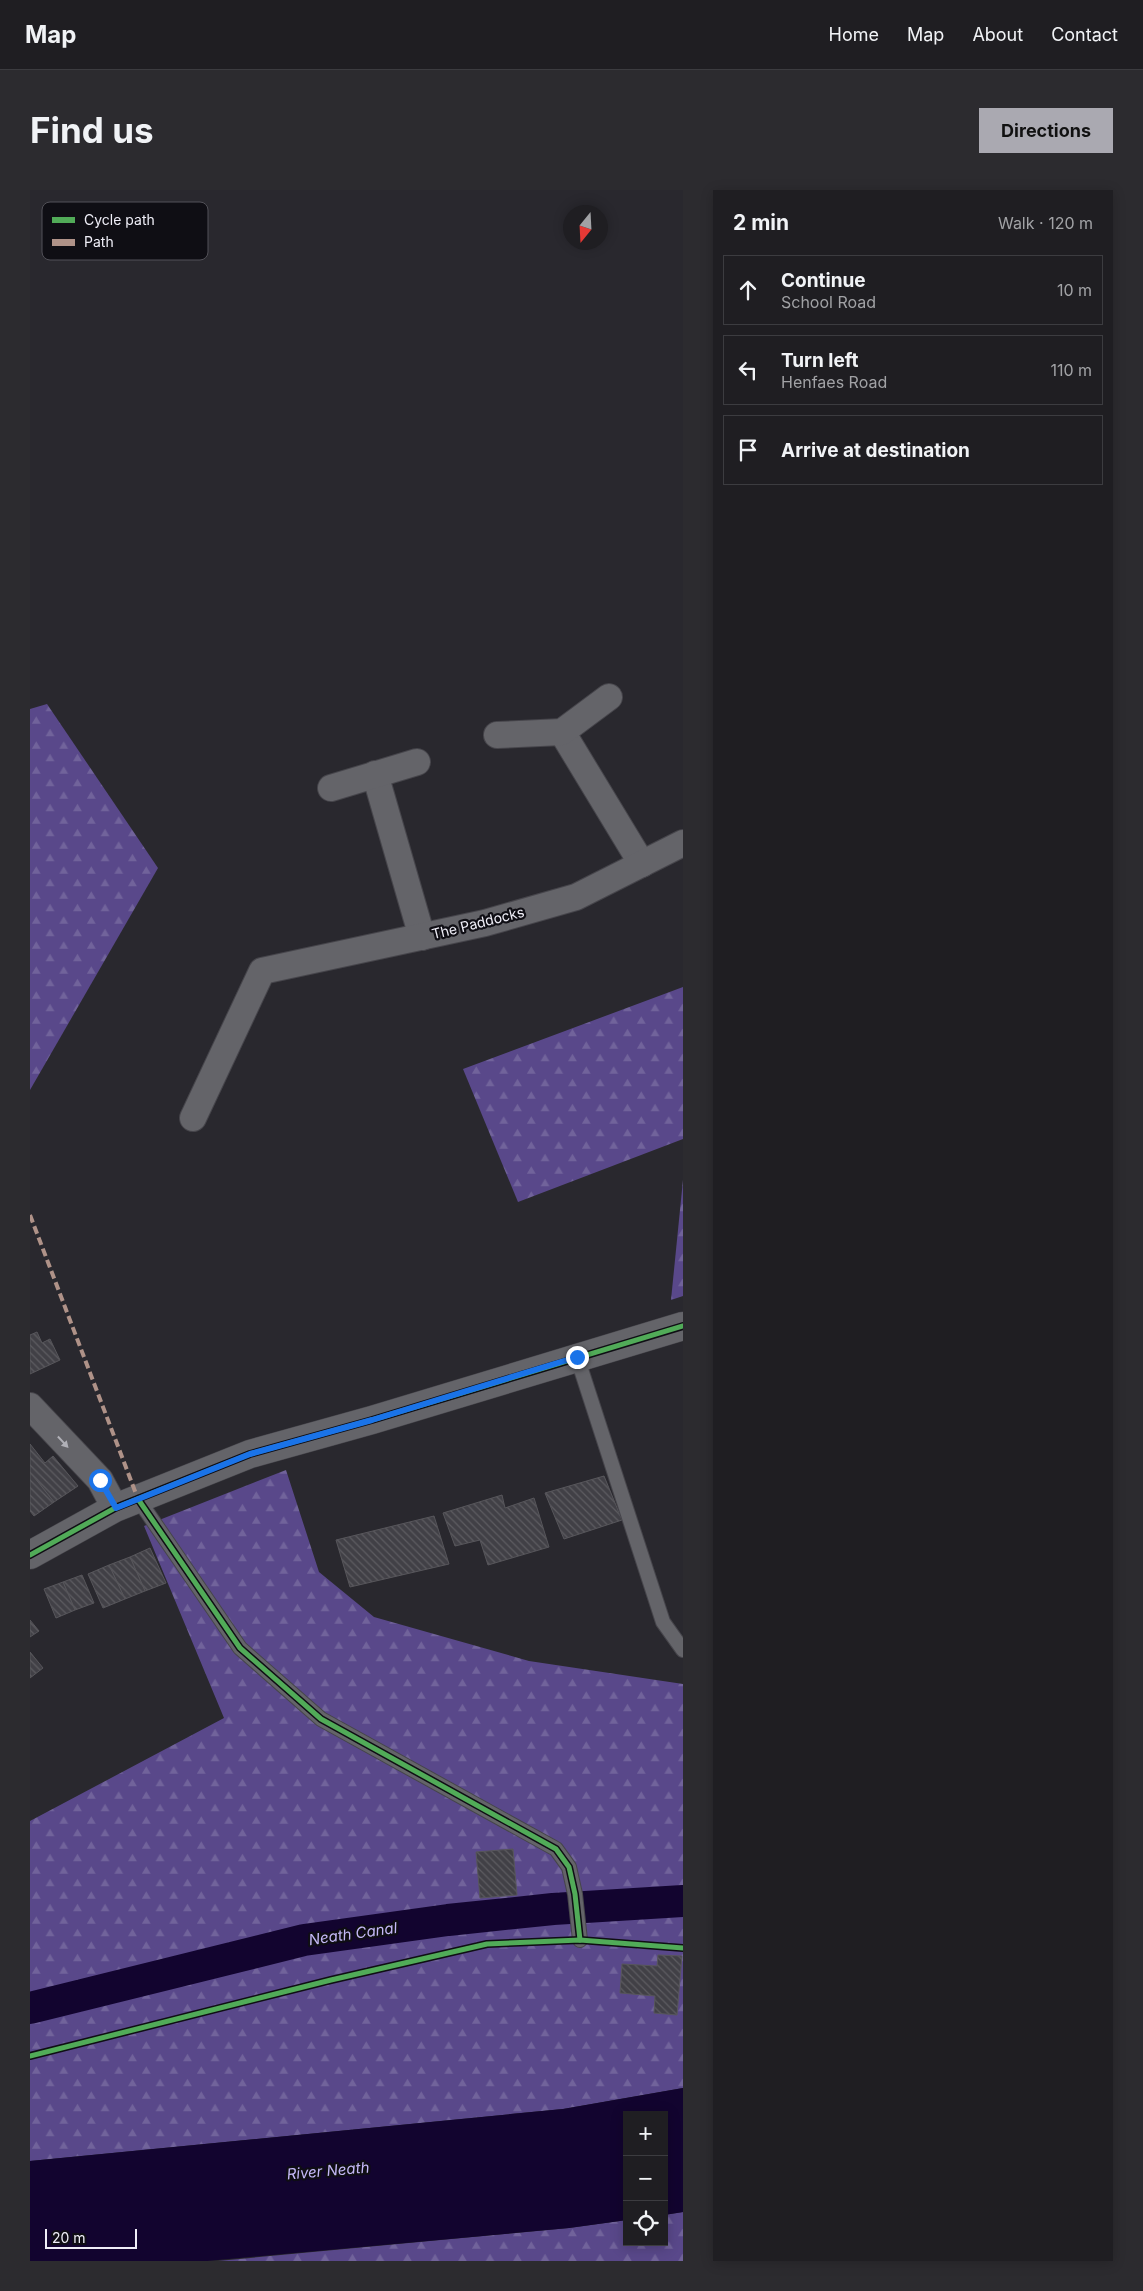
<!DOCTYPE html>
<meta charset="utf-8">
<style>
body{margin:0;font-family:Inter,sans-serif;background:#2c2b2f;color:#f1f3f6}
.controls{position:absolute;right:15px;bottom:15px;display:grid;overflow:hidden;border-radius:0px;box-shadow:0 2px 12px #0003}
.controls button{width:45px;height:45px;display:grid;place-items:center;padding:0;border:0;border-bottom:1px solid #3c3c40;background:#1f1e22;color:#f1f3f6;font:25px sans-serif}
.compass{position:absolute;left:533px;top:15px;width:45px;height:45px;border-radius:50%;background:#1f1e22;box-shadow:0 2px 12px #0003;rotate:198deg}
.scale{position:absolute;left:15px;bottom:12px;width:92px;box-sizing:border-box;padding-left:5px;border:2px solid #efeef7;border-top:0;font-size:14px;line-height:18px;white-space:nowrap;color:#efeef7;-webkit-text-stroke:4px #0f0e14;paint-order:stroke}
.stop{position:absolute;width:15px;height:15px;margin:-11px;border:4px solid #1a73e8;border-radius:50%;background:#fff}
.stop.end{background:#1a73e8;border-color:#fff;box-shadow:0 1px 5px #0008}
.list{margin:0;padding:0;list-style:none}
h2{display:flex;justify-content:space-between;align-items:center;height:65px;margin:0;padding:0 20px;font-size:21px}
h2 small{font-size:16px;font-weight:400;color:#a1a2a5}
.list li{display:grid;grid-template-columns:32px 1fr auto;gap:15px;align-items:center;box-sizing:border-box;height:70px;margin:0 10px 10px;padding:0 10px;border:1px solid #3c3c40;border-radius:0px}
.list b{display:block;font-size:19px;white-space:nowrap}
.list p{margin:0;font-size:16px;white-space:nowrap;color:#a1a2a5}
.list em{font-size:16px;font-style:normal;color:#a1a2a5}
.icon{flex:none;width:28px;height:28px;fill:none;stroke:currentColor;stroke-width:2;stroke-linecap:round;stroke-linejoin:round}
.map{position:relative;flex:none;width:653px;height:2071px;overflow:hidden;border-radius:0px}
header{display:flex;align-items:center;gap:30px;box-sizing:border-box;height:70px;padding:0 25px;background:#1f1e22;border-bottom:1px solid #3c3c40}
header strong{font-size:24px}
nav{display:flex;gap:28px;margin-inline-start:auto;font-size:18px}
.intro{display:flex;align-items:center;justify-content:space-between;box-sizing:border-box;height:120px;padding:0 30px}
h1{margin:0;font-size:35px}
.button{padding:12px 22px;border-radius:0px;background:#aaa9b1;color:#111;font-size:18px;font-weight:700}
main{display:flex;gap:30px;padding:0 30px}
aside{flex:1;background:#1f1e22;border-radius:0px;box-shadow:0 2px 12px #0003}
.map>svg:first-child{display:block}
.forest{fill:url(#forest-firs)}
.water{fill:#12042f}
.lines{fill:none;stroke-linecap:round;stroke-linejoin:round}
.canal{stroke:#12042f;stroke-width:32}
.building{fill:url(#building-back-hatch);stroke:#57565b}
.service-casing{stroke:#46454b;stroke-width:16}
.minor-casing{stroke:#46454b;stroke-width:28}
.secondary-casing{stroke:#46454b;stroke-width:29}
.service{stroke:#646469;stroke-width:14}
.minor{stroke:#646469;stroke-width:26}
.secondary{stroke:#646469;stroke-width:28}
.quiet{stroke:#af9288;stroke-width:4;stroke-dasharray:8 4;stroke-linecap:butt}
.cycleway-casing{stroke:#0f0e14;stroke-width:8}
.cycleway{stroke:#51ab58;stroke-width:5}
.oneway{fill:#b0b0b7}
.route{stroke:#1a73e8;stroke-width:6}
.labels{text-anchor:middle;stroke-width:4.5;stroke-linejoin:round;paint-order:stroke}
.street-label{font-size:14px;fill:#efeef7;stroke:#0f0e14}
.water-label{font-size:15px;font-style:italic;fill:#c5b9f8;stroke:#0f0e14}
.key{fill:#0f0e14;stroke:#525158;stroke-width:1}
.key-label{font-size:14px;fill:#efeef7}
</style>
<header>
<strong>Map</strong>
<nav><a>Home</a><a>Map</a><a>About</a><a>Contact</a></nav>
</header>
<div class="intro"><h1>Find us</h1><a class="button">Directions</a></div>
<main>
<div class="map">
<svg width="653" height="2071" viewBox="0 0 653 2071">
<defs>
<pattern id="forest-firs" width="22" height="20" patternUnits="userSpaceOnUse" patternTransform="scale(1.25)"><rect width="22" height="20" fill="#59488a"/><path d="M5 1l3.5 6h-7zM16 11l3.5 6h-7z" fill="#71639b"/></pattern>
<pattern id="building-back-hatch" width="6" height="6" patternUnits="userSpaceOnUse" patternTransform="scale(1.25)"><rect width="6" height="6" fill="#414046"/><path d="M-1 5l2 2M0 0l6 6M5-1l2 2" fill="none" stroke="#5d5c61"/></pattern>
</defs>
<rect width="100%" height="100%" fill="#29282e"/>
<!-- forest -->
<g class="forest">
<polygon points="17,514 128,678 0,900 0,519"/>
<polygon points="653,797 653,949 488,1012 433,879"/>
<polygon points="653,990 653,1106 641,1110"/>
<polygon points="256,1280 289,1382 344,1427 499,1471 653,1494 653,1898 533,1919 0,1971 0,1631 194,1528 114,1336"/>
<polygon points="653,2022 653,2071 188,2071 539,2038 597,2030 597,2052 634,2052 634,2025"/>
</g>
<!-- water -->
<g class="water">
<polygon points="525,1711 523,1719 526,1727 422,1737 418,1730 421,1721"/>
<polygon points="653,1898 653,2022 634,2025 634,1925 597,1925 597,2030 539,2038 177,2071 0,2071 0,1971 533,1919"/>
</g>
<g class="lines">
<!-- canal -->
<polyline class="canal" points="0,1818 274,1750 418,1730 523,1719 653,1711"/>
</g>
<!-- building -->
<g class="building">
<polygon points="7,1142 12,1153 20,1149 30,1170 0,1184 0,1145"/>
<polygon points="0,1254 15,1273 23,1266 48,1296 24,1312 0,1282"/>
<polygon points="0,1282 24,1312 4,1326 0,1321"/>
<polygon points="574,1286 592,1330 534,1349 515,1303"/>
<polygon points="472,1305 475,1318 504,1308 519,1357 458,1375 450,1350 425,1356 413,1323"/>
<polygon points="404,1326 419,1374 320,1397 306,1350"/>
<polygon points="120,1358 136,1393 115,1401 100,1367"/>
<polygon points="100,1367 115,1401 95,1409 79,1375"/>
<polygon points="79,1375 95,1409 73,1418 58,1384"/>
<polygon points="52,1385 64,1413 45,1420 33,1392"/>
<polygon points="33,1392 45,1420 26,1428 14,1399"/>
<polygon points="0,1430 9,1441 0,1447"/>
<polygon points="0,1462 13,1478 0,1488"/>
<polygon points="483,1659 487,1705 450,1708 446,1662"/>
<polygon points="628,1765 652,1766 647,1825 624,1823 625,1806 590,1803 592,1774 627,1776"/>
</g>
<g class="lines">
<!-- service casing -->
<g class="service-casing">
<g id="service">
<polyline points="547,1167 633,1432 653,1460"/>
<polyline points="108,1309 210,1458 291,1529 526,1659 539,1677 545,1704 550,1750"/>
</g>
</g>
<!-- minor casing -->
<g class="minor-casing">
<g id="minor">
<polyline points="532,542 612,674"/>
<polyline points="467,545 532,542 579,507"/>
<polyline points="345,584 392,747"/>
<polyline points="301,598 387,572"/>
<polyline points="163,928 232,781 455,733 546,707 653,653"/>
<polyline points="0,1216 70,1290 85,1318"/>
</g>
</g>
<!-- secondary casing -->
<g class="secondary-casing">
<polyline id="secondary" points="0,1365 85,1318 220,1264 342,1230 653,1136"/>
</g>
<!-- service -->
<use href="#service" class="service"/>
<!-- minor -->
<use href="#minor" class="minor"/>
<!-- secondary -->
<use href="#secondary" class="secondary"/>
<!-- quiet -->
<polyline class="quiet" points="0,1025 108,1309"/>
<!-- cycleway casing -->
<g class="cycleway-casing">
<g id="cycleway">
<polyline points="108,1309 210,1458 291,1529 526,1659 539,1677 545,1704 550,1750"/>
<polyline points="0,1365 85,1318 220,1264 342,1230 653,1136"/>
<polyline points="0,1866 301,1790 457,1754 550,1750 653,1758"/>
</g>
</g>
<!-- cycleway -->
<use href="#cycleway" class="cycleway"/>
</g>
<!-- one-way arrows -->
<defs><path id="oneway-solid" d="M-6-.8H1V-3.2L6.5 0L1 3.2V.8H-6Z" transform="scale(1.25)"/></defs>
<use class="oneway" href="#oneway-solid" transform="translate(33 1252) rotate(47)"/>
<g class="lines">
<!-- route -->
<polyline class="route" points="70,1290 86,1318 220,1264 342,1230 547,1167"/>
</g>
<g class="labels">
<!-- street labels -->
<g class="street-label">
<text transform="translate(448 733) rotate(-14)" y="5">The Paddocks</text>
</g>
<!-- water labels -->
<g class="water-label">
<text transform="translate(323 1744) rotate(-8)" y="5">Neath Canal</text>
<text transform="translate(298 1981) rotate(-5)" y="5">River Neath</text>
</g>
</g>
<!-- legend -->
<rect x="12" y="12" width="166" height="58" rx="8" class="key"/>
<rect x="22" y="27" width="23" height="6" fill="#51ab58"/>
<rect x="22" y="49" width="23" height="7" fill="#af9288"/>
<g class="key-label">
<text x="54" y="35">Cycle path</text>
<text x="54" y="57">Path</text>
</g>
</svg>
<div class="controls">
<button>+</button>
<button>−</button>
<button><svg class="icon" aria-label="locate" viewBox="0 0 24 24"><circle cx="12" cy="12" r="6"/><path d="M12 2v4M12 18v4M2 12h4M18 12h4"/></svg></button>
</div>
<svg class="compass" viewBox="-18 -18 36 36"><path d="M0-13l5 13h-10z" fill="#e53935"/><path d="M0 13l5-13h-10z" fill="#a1a2a5"/></svg>
<div class="scale">20 m</div>
<div class="stop" style="left:70px;top:1290px"></div>
<div class="stop end" style="left:547px;top:1167px"></div>
</div>
<aside>
<h2>2 min<small>Walk · 120 m</small></h2>
<ul class="list">
<li><svg class="icon" aria-label="ahead" viewBox="0 0 24 24"><path d="M12 20V5M6 11l6-6 6 6"/></svg><div><b>Continue</b><p>School Road</p></div><em>10 m</em></li>
<li><svg class="icon" aria-label="left" viewBox="0 0 24 24"><path d="M17 20v-9H6M10 6l-5 5 5 5"/></svg><div><b>Turn left</b><p>Henfaes Road</p></div><em>110 m</em></li>
<li><svg class="icon" aria-label="arrive" viewBox="0 0 24 24"><path d="M6 21V4h12l-3 4 3 4H6"/></svg><div><b>Arrive at destination</b></div></li>
</ul>
</aside>
</main>
